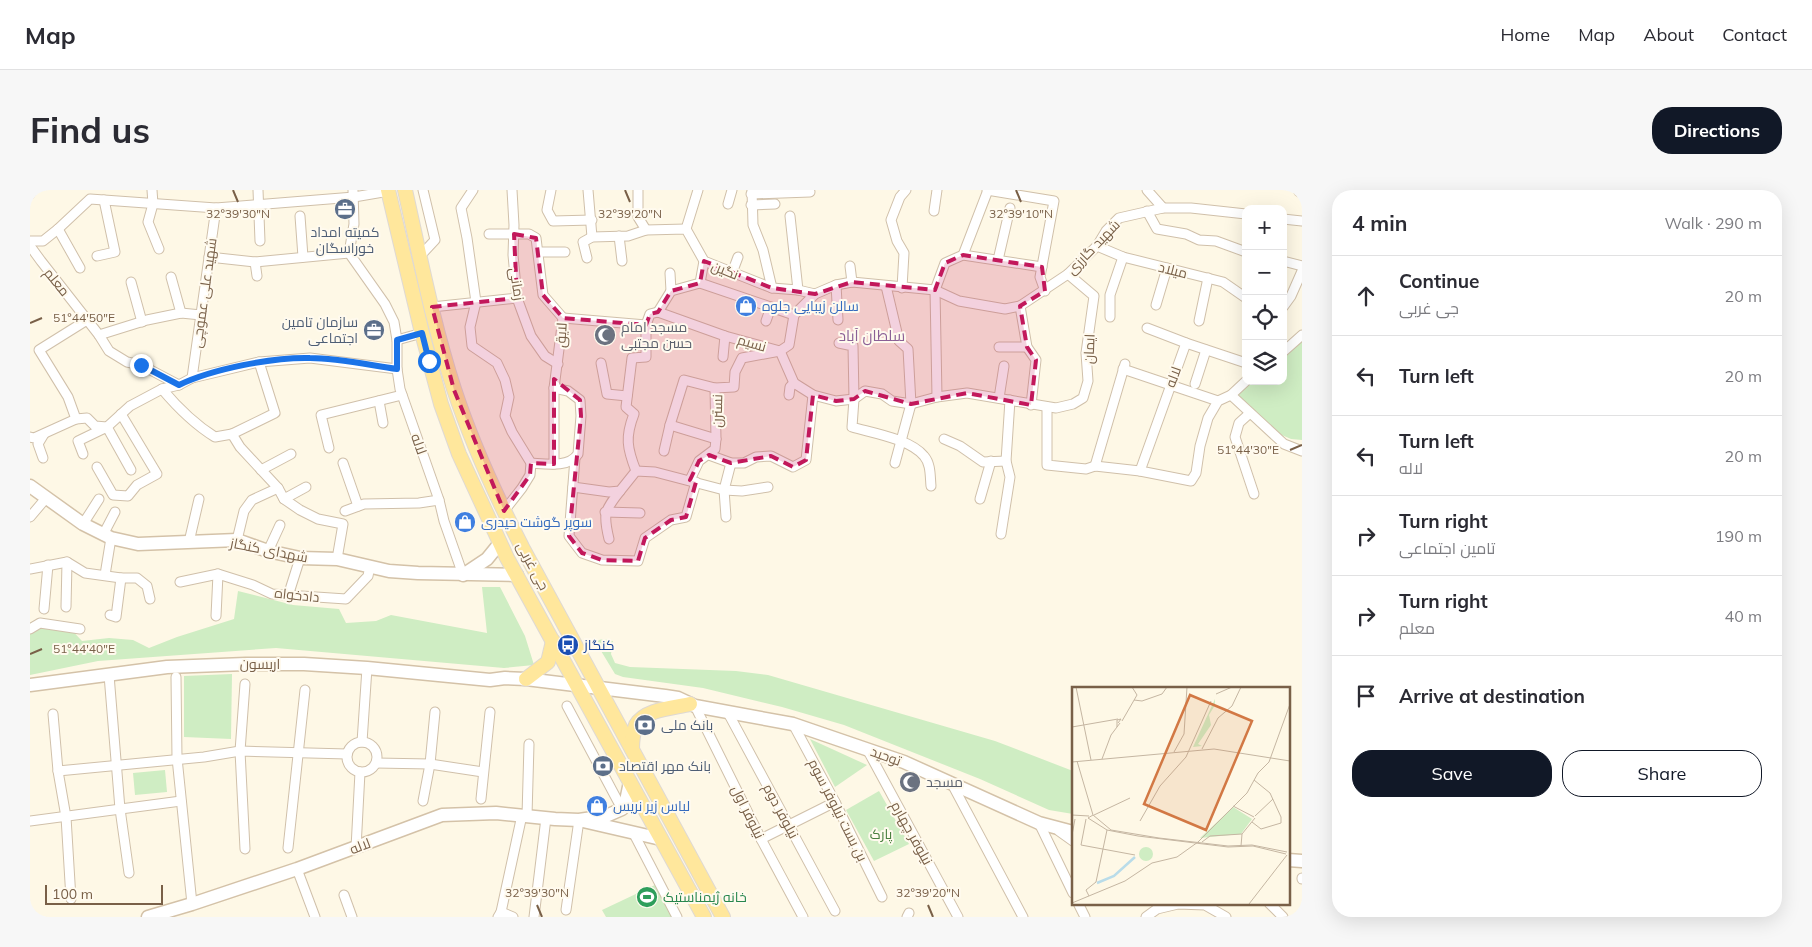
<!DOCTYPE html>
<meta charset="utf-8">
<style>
body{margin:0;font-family:Mulish,Cairo,sans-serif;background:#f7f7f7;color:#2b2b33}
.controls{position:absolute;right:15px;top:15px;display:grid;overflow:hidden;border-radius:10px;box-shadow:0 5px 20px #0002}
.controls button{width:45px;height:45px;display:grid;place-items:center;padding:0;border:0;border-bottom:1px solid #e1e1e2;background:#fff;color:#2b2b33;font:25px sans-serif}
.scale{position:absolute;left:15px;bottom:12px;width:118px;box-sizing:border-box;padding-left:5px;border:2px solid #796048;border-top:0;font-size:14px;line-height:18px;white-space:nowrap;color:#796048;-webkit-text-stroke:4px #fffaee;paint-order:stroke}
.stop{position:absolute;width:15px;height:15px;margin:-11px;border:4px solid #1a73e8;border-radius:50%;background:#fff}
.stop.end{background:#1a73e8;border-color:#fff;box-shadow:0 1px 5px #0008}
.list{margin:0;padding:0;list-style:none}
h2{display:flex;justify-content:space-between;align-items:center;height:65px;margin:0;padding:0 20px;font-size:21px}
h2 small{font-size:16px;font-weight:400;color:#7c7c81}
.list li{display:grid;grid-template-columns:32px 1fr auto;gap:15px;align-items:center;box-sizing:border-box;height:80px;padding:0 20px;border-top:1px solid #e1e1e2}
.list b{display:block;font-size:19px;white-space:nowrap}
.list p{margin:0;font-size:16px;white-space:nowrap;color:#7c7c81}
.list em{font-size:16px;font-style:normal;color:#7c7c81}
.actions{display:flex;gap:10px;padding:15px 20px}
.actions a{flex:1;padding:11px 0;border:1px solid #111827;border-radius:20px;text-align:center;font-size:18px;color:#111827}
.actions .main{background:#111827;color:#fff}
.icon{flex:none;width:28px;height:28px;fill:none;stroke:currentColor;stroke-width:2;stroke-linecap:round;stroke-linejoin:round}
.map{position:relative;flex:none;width:1272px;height:727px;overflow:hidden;border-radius:20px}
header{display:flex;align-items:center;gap:30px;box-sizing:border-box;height:70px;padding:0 25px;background:#fff;border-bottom:1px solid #e1e1e2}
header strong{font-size:24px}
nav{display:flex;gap:28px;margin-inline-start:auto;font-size:18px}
.intro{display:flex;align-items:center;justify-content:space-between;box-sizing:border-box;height:120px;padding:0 30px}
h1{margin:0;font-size:35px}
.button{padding:12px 22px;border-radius:20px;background:#111827;color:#fff;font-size:18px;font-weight:700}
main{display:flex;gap:30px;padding:0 30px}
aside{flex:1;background:#fff;border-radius:20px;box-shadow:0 5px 20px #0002}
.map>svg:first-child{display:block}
.green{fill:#cfedc3}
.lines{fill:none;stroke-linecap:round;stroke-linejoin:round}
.street-casing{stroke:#d0c0aa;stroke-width:11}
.secondary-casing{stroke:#d4c2a8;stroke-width:15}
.primary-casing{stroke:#dfd9d3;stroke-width:16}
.street{stroke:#fff;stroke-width:9}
.secondary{stroke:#fff;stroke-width:12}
.primary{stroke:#ffe79c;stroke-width:14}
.route{stroke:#1a73e8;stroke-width:6}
.marked{fill:#c2185b;fill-opacity:0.2;stroke:#c2185b;stroke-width:4;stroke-dasharray:10 6;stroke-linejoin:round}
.ticks{fill:none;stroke:#796048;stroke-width:2}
.labels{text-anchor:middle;stroke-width:4;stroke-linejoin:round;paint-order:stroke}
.service-label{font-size:14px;fill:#4e5e75;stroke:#fffaee;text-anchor:start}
.street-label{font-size:14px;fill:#796048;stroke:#fffaee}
.shop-label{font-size:14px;fill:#366cbe;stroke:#fffaee;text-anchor:start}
.worship-label{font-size:14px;fill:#5b616d;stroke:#fffaee;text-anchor:start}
.transit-label{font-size:14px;fill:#164399;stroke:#fffaee;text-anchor:start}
.park-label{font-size:14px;fill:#4a803f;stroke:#fffaee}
.leisure-label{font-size:14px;fill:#27864d;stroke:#fffaee;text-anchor:start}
.neighbourhood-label{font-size:15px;fill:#8b6096;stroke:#fffaee}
.inset-river{fill:none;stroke:#b9dce9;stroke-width:2.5}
.inset-road{fill:none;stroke:#c5b6a2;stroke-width:1}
.view{fill:#d27844;fill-opacity:0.15;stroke:#d27844;stroke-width:2.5}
.inset-edge{fill:none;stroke:#796048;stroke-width:2.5}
.ticks-label{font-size:12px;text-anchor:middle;fill:#796048;stroke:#fffaee;stroke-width:4;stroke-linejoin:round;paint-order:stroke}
</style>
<header>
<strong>Map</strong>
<nav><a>Home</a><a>Map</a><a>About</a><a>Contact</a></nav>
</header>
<div class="intro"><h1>Find us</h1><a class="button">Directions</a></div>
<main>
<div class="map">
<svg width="1272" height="727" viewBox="0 0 1272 727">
<rect width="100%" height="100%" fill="#fef8e6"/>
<!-- green -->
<g class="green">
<polygon points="1272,150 1272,250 1261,249 1247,243 1207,204 1222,191 1253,191 1253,165"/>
<polygon points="452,397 470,397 495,446 504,475 474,478 246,458 68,471 0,485 0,435 37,435 52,451 79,448 103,450 119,458 147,447 204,429 208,401 263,415 309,419 316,433 346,431 361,425 457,443"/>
<polygon points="573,449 583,451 581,464 585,473 600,477 706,481 738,485 965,551 1043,581 1043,624 1019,620 950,589 814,535 752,517 673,498 593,487 585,484 565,451"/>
<polygon points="202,484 201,549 154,547 154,486"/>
<polygon points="780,549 837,575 805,597"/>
<polygon points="135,580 137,602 105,605 103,583"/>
<polygon points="849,601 879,654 844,671 816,620"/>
<polygon points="627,694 644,727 576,727 572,720"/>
</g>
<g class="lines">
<!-- street casing -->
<g class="street-casing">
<g id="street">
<polyline points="122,0 123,14 118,32 129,59"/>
<polyline points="228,0 230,51"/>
<polyline points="323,0 324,34 319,63 355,114 364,132 367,150 367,179 370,199 409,310 414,331 433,385"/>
<polyline points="443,0 431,18 437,48 446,112 440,137 442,156 467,173 475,190 479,207 475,226 482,242 501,273 500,285 492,298 474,321"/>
<polyline points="482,0 484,35 483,65 487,108 501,146 515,166 528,174"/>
<polyline points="521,0 517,20 523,31 562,30"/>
<polyline points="558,0 562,47"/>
<polyline points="608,0 608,27 616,40"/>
<polyline points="722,0 723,35 733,60 742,98"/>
<polyline points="957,0 1024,11 1010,87 1015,101"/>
<polyline points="1117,0 1133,18"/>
<polyline points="0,4 2,0"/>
<polyline points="721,4 780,2"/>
<polyline points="698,14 702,0"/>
<polyline points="721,15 745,14"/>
<polyline points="904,21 907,0"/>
<polyline points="1117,21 1127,39 1156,44 1169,50 1186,51 1216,62"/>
<polyline points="270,26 273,67"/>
<polyline points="760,26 768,100"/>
<polyline points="1253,29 1272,31"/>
<polyline points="28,39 50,78"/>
<polyline points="656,39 668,0"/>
<polyline points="459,44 499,44 506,48 513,105 533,128 524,198 524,274"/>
<polyline points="589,46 592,71"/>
<polyline points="0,51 13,51 28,39 60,9 186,18 324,7 359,1"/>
<polyline points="0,56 11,71 69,145 79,161 97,172 111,175 149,195"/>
<polyline points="1067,56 1093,67 1193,92 1216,108"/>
<polyline points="509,62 535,62"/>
<polyline points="933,65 958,0"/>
<polyline points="67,66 85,62 74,10"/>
<polyline points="390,66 405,50 393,0"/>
<polyline points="179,67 225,72 319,63"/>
<polyline points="557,68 553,52 562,47 598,46 616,40 656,39 674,71 742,98 768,100 785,104"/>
<polyline points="968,70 980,18"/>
<polyline points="1253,71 1272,76"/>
<polyline points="225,72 227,86"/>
<polyline points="820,76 822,92"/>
<polyline points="640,83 641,101"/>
<polyline points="702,83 708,67"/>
<polyline points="141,87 151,123"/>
<polyline points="101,92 112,132"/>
<polyline points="670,93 764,125"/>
<polyline points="806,95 808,130"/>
<polyline points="856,96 869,151 878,159 881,214 865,273"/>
<polyline points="872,98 874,63 867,51 861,30 870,7 876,0"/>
<polyline points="1126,115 1137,78"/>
<polyline points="990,116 997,157 1006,170 1001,215"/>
<polyline points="402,117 487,108"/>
<polyline points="1253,117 1261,106 1272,81"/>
<polyline points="628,122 695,146 750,161 764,193 783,205 806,211 824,209 835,201 852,204 862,211 881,214 907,207 937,203 1026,218 1043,214 1053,208 1058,191 1056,163 1064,106 1038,84"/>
<polyline points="628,122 641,101 670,93 674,71"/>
<polyline points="1080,127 1080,105 1093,67"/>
<polyline points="533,128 616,135"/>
<polyline points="736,131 741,117"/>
<polyline points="1169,131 1178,88"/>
<polyline points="1117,138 1156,153"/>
<polyline points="69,145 117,130 151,123 171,125"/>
<polyline points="367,150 392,143"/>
<path d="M809 153 823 156 824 209 822 237C843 243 880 249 894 266 901 274 900 286 901 296"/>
<polyline points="969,157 997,157"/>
<polyline points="1253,162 1272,145"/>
<polyline points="693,167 695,146"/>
<polyline points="571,173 577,204 597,206"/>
<polyline points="1093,179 1188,211"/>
<polyline points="162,188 186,18"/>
<polyline points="1165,194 1176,160"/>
<path d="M132 199C148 218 164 234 185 247L202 244 210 257 248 298 254 309 270 320 288 329 313 334 307 369"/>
<polyline points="759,205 760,197 764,193"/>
<polyline points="1201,205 1254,254 1272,261"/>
<polyline points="907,207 905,100 915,73 933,65 1012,77"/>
<polyline points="969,208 974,176"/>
<polyline points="349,211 353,233"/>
<polyline points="1017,217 1017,275 1056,279 1065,276 1110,281 1161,291 1166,283 1170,256 1178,228 1188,211 1201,205 1216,191"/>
<polyline points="1220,223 1209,233 1205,247 1224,304"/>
<polyline points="46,229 38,207 9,160 57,130"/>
<polyline points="640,235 686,249"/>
<polyline points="202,244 245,223 229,172"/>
<polyline points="0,247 4,248 46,229 57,228 65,236 77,237 100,216 132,199 149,195 162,188 229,172 280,168 367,179"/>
<polyline points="914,249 930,256 953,272 976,271"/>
<polyline points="299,258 291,225 372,205"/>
<polyline points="634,261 640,235 654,190 685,198"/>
<polyline points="53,264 48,251 77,237 101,280"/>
<polyline points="679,265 701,273 714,273 726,267 741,266 763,277 776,270 783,205"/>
<polyline points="13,268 8,254 14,244"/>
<polyline points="545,268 539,346 552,363 572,370 608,371 615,348 641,330 656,327 666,292"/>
<polyline points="313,273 328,316"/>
<path d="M501 273C516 274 539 278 548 264L551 226 550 210 538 201 524 198"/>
<polyline points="1065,276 1095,174"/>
<polyline points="67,277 83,305 98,306 107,295 127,284 91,224"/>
<polyline points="231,280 261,264"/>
<path d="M606 281C597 258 595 247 604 224L596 217 602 168 616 167V135L620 124 628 122"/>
<polyline points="1110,281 1156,153 1216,173"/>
<polyline points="660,290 669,271 685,259 686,249 685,198 704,197 705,182 712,168 750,161 759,155 764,125 785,104 806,95 822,92 905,100 929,111 975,119 990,116 1038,84 1067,56 1076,41 1089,28 1133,18 1161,18 1216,24"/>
<polyline points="543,297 579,302 590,301 606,281 625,282 694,300 712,301 738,297"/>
<polyline points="254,309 276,297"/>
<polyline points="950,309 961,271"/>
<polyline points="315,321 334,314 389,313 409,310"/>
<polyline points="575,322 610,323"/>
<polyline points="0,327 17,307"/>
<polyline points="696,327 694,300 701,273"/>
<polyline points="53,334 69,309"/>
<polyline points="971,344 980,287 976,271 980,210"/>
<polyline points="73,345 85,322"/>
<path d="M579 349C573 324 574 321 590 301"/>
<polyline points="207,350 214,321 222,310 248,298"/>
<polyline points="159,352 169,309"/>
<polyline points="238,361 250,335"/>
<polyline points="0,379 37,372 55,383 91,388 107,388 117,396 120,409"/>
<polyline points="75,385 81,348"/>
<polyline points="150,392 188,384 223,395 242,404 316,409 338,386 340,376"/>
<polyline points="258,406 270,368"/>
<polyline points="36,417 37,372"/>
<polyline points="14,419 18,375"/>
<polyline points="80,425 86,427 91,388"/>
<polyline points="186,426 188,384"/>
<polyline points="0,439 10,433 50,439"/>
<polyline points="79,485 90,619 99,683"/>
<polyline points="146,487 147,568 162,714"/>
<polyline points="215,494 210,561 215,659"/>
<polyline points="537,516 592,619"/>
<polyline points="665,516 731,649 773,727"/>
<polyline points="697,521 805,721"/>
<polyline points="23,524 28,581 36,627 41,709"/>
<polyline points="763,534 805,612 852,707"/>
<circle cx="332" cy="567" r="15"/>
<polyline points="332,552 337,478"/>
<polyline points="837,559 928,727"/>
<polyline points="346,573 400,574 453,582"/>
<polyline points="28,581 174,567 210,561 317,564"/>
<polyline points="922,594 993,727"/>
<polyline points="451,609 460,522"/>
<polyline points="393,611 400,574 405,522"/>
<polyline points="497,626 499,554"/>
<polyline points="0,631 151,611"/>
<polyline points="1009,633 1043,703"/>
<polyline points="1029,641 1043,651"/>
<polyline points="604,644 647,727"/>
<polyline points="731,649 805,612"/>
<polyline points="258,658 275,500"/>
<polyline points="326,658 330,582"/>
<polyline points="267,679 285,727"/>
<polyline points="1272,688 1272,689"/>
<polyline points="314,705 322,727"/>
<polyline points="1048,713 1055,727"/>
<polyline points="1239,713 1253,727"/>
<polyline points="536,720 549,630"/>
<polyline points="471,722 483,727"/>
<polyline points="468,727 471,722 492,625"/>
<polyline points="504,727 516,628"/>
<polyline points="877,727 879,723"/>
<polyline points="1116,727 1127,719 1148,714 1175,715 1196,727"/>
</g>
</g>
<!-- secondary casing -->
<g class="secondary-casing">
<g id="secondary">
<polyline points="1270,0 1272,1"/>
<polyline points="0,296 53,334 81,348 108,354 207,350 238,361 270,368 307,369 359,381 388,383 487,385"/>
<polyline points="433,385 457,369 470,353"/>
<polyline points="0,495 137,477 216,474 274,474 337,478 460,490 475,488 496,489 635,506 648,508 665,516 763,534 836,559 874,572 1009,633 1043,642"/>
<polyline points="553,631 631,649"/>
<polyline points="1258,670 1272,671"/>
<polyline points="118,727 162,714 267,679 412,625 466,623 525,629 549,630 576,626 592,619 596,611 600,592"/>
</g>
</g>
<!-- primary casing -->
<g class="primary-casing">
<g id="primary">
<polyline points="358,0 392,143 411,214 429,264 477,368 674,727"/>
<path d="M375 0C390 67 403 134 424 199 442 254 466 306 492 357L693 727"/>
<polyline points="496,489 518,472 523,451"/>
<path d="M602 559C602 551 603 543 606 535 615 519 644 518 660 514"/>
</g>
</g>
<!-- street -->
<use href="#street" class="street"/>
<!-- secondary -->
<use href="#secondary" class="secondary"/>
<!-- primary -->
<use href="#primary" class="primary"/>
</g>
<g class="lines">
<!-- route -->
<path class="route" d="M111 175 149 195C182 179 243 167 280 168 307 168 339 175 367 179V150L392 143 399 171"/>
</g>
<!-- marked area -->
<path class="marked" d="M484 44 506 48 513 105 533 128 616 135 620 124 628 122 641 101 670 93 674 71 742 98 785 104 822 92 905 100 915 73 933 65 1012 77 1015 101 990 116 997 157 1006 170 1001 215 937 203 881 214 835 201 824 209 806 211 783 205 776 270 763 277 741 266 701 273 679 265 669 271 660 290 666 292 656 327 641 330 615 348 608 371 572 370 552 363 539 346 551 226 550 210 524 189V274L501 273 500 285 474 321 424 200 402 117 487 108Z"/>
<!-- ticks -->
<path class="ticks" d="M203 0 208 12M595 0 600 12M986 0 991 12M0 133 12 128M1260 260 1272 255M0 464 12 459M507 715 512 727M898 715 903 727"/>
<!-- icons -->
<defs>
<g id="office-disc" transform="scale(1.125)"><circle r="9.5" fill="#5c6f8a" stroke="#fffaee"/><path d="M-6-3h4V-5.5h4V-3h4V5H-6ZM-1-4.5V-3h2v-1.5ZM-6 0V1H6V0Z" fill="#fff"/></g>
<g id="shop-disc" transform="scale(1.125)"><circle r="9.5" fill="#3f7fe0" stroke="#fffaee"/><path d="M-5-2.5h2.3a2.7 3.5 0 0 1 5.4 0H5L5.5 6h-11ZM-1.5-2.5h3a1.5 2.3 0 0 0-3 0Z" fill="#fff"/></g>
<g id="mosque-disc" transform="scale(1.125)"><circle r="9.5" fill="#6b7280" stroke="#fffaee"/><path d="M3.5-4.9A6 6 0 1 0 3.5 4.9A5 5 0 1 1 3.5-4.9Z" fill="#fff"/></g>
<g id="bus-disc" transform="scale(1.125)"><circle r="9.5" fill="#1a4fb4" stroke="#fffaee"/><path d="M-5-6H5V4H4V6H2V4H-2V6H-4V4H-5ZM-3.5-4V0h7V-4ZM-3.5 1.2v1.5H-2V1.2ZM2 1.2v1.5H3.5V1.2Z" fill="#fff"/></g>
<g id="bank-disc" transform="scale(1.125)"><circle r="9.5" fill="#5c6f8a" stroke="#fffaee"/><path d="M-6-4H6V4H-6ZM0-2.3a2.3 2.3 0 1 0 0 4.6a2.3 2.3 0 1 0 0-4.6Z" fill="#fff"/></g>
<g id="stadium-disc" transform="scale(1.125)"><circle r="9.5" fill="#2e9e5b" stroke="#fffaee"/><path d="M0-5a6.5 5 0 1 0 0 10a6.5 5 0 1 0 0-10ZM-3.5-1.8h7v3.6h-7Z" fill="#fff"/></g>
</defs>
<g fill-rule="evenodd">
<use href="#office-disc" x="315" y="19"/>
<use href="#shop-disc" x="716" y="116"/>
<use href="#office-disc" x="344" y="140"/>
<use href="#mosque-disc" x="575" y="145"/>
<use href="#shop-disc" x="435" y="332"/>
<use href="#bus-disc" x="538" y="455"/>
<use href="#bank-disc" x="615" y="535"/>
<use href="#bank-disc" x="573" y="576"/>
<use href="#mosque-disc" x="880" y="592"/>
<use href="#shop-disc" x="567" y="616"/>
<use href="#stadium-disc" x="617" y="707"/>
</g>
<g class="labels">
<!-- service labels -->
<g class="service-label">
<text x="315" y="47" text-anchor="middle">کمیته امداد<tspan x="315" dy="16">خوراسگان</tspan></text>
<text x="328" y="137" text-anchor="end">سازمان تامین<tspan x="328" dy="16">اجتماعی</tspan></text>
<text x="631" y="540">بانک ملی</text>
<text x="589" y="581">بانک مهر اقتصاد</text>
</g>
<!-- street labels -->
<g class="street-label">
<text transform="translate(1063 57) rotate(-46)" y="5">شهید گارزی</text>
<text transform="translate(695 80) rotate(22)" y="5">نگین</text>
<text transform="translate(1143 80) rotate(14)" y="5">میلاد</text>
<text transform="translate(27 92) rotate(51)" y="5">معلم</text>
<text transform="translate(487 94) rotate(81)" y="5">زمانی</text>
<text transform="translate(174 103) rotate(-82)" y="5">شهید علی عموچی</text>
<text transform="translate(531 145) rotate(-87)" y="5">لایق</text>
<text transform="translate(722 153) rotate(16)" y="5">نسیم</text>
<text transform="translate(1059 159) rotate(-88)" y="5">ایمان</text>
<text transform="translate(1143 187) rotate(-70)" y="5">لاله</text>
<text transform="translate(687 221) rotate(-89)" y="5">نسترن</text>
<text transform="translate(389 254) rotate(70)" y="5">لاله</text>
<text transform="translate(239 360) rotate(11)" y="5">شهدای کنگاز</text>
<text transform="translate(503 376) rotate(62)" y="5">جی غربی</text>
<text transform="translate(267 405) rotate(6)" y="5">دادخواه</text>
<text x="230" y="479">اریسون</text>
<text transform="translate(856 566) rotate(20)" y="5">توحید</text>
<text transform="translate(808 620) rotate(63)" y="5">بن بست نیلوفر سوم</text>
<text transform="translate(751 621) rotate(62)" y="5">نیلوفر دوم</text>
<text transform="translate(718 622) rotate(64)" y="5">نیلوفر اول</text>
<text transform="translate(882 643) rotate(61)" y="5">نیلوفر چهارم</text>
<text transform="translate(330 656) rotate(-21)" y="5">لاله</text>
</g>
<!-- shop labels -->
<g class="shop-label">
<text x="732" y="121">سالن زیبایی جلوه</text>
<text x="451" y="337">سوپر گوشت حیدری</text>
<text x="583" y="621">لباس زیر نریس</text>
</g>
<!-- worship labels -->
<g class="worship-label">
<text x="591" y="142">مسجد امام<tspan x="591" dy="16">حسن مجتبی</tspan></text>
<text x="896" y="597">مسجد</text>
</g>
<!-- transit labels -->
<g class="transit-label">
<text x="554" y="460">کنگاز</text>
</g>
<!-- park labels -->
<g class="park-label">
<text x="851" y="649">پارک</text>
</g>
<!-- leisure labels -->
<g class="leisure-label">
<text x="633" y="712">خانه ژیمناستیک</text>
</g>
<!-- neighbourhood labels -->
<g class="neighbourhood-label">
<text x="842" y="151">سلطان آباد</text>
</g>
</g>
<!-- overview -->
<g transform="translate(1042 497)">
<rect width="218" height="218" fill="#fef8e6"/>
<path d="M143 12V18L137 28 139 38 126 57 130 59 121 60ZM161 120 180 132 169 147 128 151ZM67 167a7 7 0 1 1 14 0a7 7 0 1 1-14 0Z" fill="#cfedc3"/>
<path class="inset-river" d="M25 196 42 189 63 170"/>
<path class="inset-road" d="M4 0 19 73M144 7 160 0M62 13 70 14 90 7 95 0M50 34 65 8 60 0M0 40 46 32M45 40V33L49 32 46 36M130 62 146 31 160 19 169 0M102 65 112 47 115 0M30 72 39 48 48 36M5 74 21 128M0 75 142 62 218 74M182 93 198 106 209 130M161 119 182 130M0 128 17 129M22 128 58 111M183 129 201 112M14 132 9 158 63 168M68 134 88 99 114 70 139 14M180 135 189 142 209 136V130M0 148 3 132M126 155 175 106 186 86 197 75 218 17M130 155 138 149 170 147M169 159 170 147 183 131M214 167 181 159 156 160 66 149 35 143 16 131 21 128 39 143 87 151 156 159 180 158 215 165M17 209 14 203 24 195 35 143M0 216 53 194 80 176 105 170 126 155M177 217 215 168"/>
<path class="view" d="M118 8 180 34 134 143 72 117Z"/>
<rect width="218" height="218" class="inset-edge"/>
</g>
<g class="ticks-label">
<text x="208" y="28">32°39'30"N</text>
<text x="600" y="28">32°39'20"N</text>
<text x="991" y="28">32°39'10"N</text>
<text x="54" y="132">51°44'50"E</text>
<text x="1218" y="264">51°44'30"E</text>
<text x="54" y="463">51°44'40"E</text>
<text x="507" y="707">32°39'30"N</text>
<text x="898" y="707">32°39'20"N</text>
</g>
</svg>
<div class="controls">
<button>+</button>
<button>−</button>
<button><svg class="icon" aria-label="locate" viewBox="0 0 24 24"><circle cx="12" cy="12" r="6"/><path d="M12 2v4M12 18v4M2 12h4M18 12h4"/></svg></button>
<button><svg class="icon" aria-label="layers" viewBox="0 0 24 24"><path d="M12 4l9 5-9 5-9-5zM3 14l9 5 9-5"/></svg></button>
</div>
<div class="scale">100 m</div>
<div class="stop" style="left:399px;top:171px"></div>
<div class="stop end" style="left:111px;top:175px"></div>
</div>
<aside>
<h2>4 min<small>Walk · 290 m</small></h2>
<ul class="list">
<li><svg class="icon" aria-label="ahead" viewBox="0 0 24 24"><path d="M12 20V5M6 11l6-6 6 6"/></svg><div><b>Continue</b><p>جی غربی</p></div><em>20 m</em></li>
<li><svg class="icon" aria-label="left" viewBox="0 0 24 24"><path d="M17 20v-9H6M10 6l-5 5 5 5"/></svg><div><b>Turn left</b></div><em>20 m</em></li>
<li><svg class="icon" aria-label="left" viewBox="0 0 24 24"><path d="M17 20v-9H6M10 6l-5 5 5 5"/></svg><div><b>Turn left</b><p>لاله</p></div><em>20 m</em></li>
<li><svg class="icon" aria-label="right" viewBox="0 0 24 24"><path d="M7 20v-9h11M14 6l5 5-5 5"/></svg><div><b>Turn right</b><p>تامین اجتماعی</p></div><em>190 m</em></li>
<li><svg class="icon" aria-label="right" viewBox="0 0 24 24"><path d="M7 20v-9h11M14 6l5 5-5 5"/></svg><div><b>Turn right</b><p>معلم</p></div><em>40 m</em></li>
<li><svg class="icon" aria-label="arrive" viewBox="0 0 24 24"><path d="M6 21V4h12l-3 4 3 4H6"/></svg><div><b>Arrive at destination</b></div></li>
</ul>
<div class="actions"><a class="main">Save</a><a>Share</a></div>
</aside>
</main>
